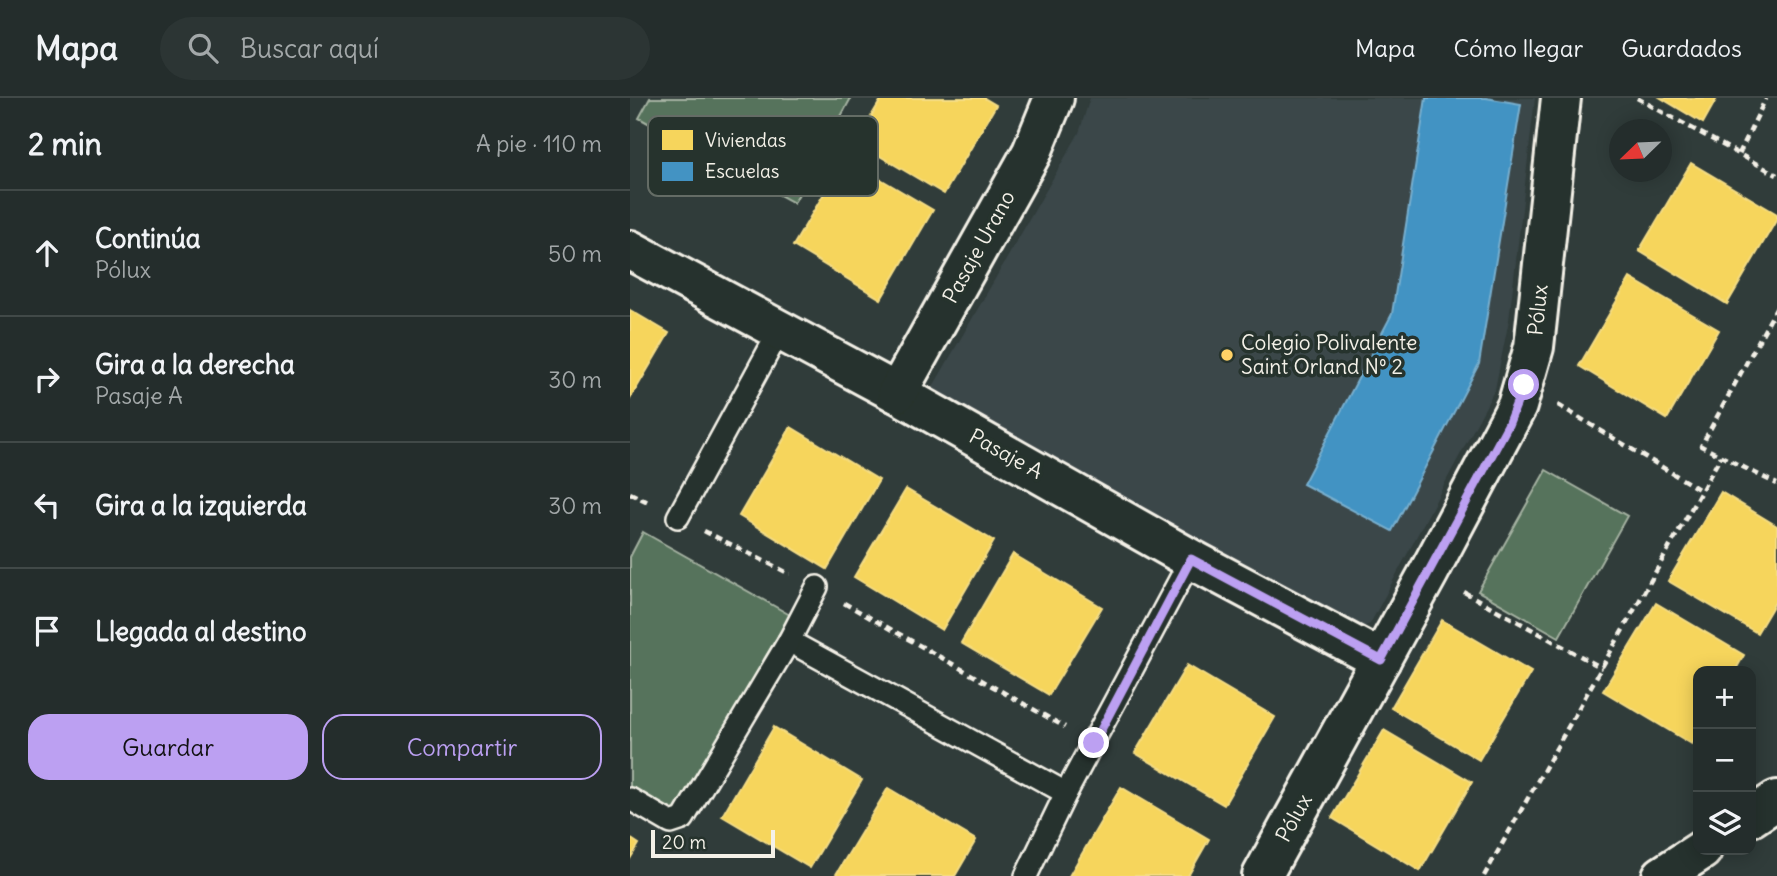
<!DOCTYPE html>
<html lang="es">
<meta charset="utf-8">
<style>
body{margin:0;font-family:Delius,sans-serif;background:#2c3534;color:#f1f3f6}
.controls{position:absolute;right:21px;bottom:21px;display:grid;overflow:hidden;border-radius:14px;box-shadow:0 4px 18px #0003}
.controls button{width:63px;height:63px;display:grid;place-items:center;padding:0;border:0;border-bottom:2px solid #414948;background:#242d2c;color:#f1f3f6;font:35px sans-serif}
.compass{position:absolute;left:979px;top:21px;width:63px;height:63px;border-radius:50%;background:#242d2c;box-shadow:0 4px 18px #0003;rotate:247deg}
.scale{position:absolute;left:21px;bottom:18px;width:124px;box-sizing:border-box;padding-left:7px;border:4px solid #f4f1e8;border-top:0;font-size:19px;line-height:24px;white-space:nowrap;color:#f4f1e8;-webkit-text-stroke:5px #26332d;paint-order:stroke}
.stop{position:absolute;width:21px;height:21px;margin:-16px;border:5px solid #bca0f2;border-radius:50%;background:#fff}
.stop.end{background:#bca0f2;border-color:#fff;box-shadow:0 2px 7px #0008}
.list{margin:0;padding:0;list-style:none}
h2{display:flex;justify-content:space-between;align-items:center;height:91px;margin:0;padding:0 28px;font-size:30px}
h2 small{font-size:23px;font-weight:400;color:#a3a8a9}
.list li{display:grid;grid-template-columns:46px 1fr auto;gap:21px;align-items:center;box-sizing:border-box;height:126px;padding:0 28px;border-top:2px solid #414948}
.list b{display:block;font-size:26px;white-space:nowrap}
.list p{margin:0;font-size:23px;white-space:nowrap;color:#a3a8a9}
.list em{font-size:23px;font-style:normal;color:#a3a8a9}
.actions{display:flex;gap:14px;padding:21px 28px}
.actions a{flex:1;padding:16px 0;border:2px solid #bca0f2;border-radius:21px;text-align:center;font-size:24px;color:#bca0f2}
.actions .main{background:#bca0f2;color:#111}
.icon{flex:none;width:38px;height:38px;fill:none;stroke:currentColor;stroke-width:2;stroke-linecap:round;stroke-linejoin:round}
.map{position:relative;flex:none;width:1147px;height:778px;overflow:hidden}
header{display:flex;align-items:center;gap:42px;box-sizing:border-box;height:98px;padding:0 35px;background:#242d2c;border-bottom:2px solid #414948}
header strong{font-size:33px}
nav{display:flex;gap:38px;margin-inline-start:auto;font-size:24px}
.search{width:490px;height:63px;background:#2c3534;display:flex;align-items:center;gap:18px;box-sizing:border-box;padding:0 24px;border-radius:38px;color:#a3a8a9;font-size:26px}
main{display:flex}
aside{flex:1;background:#242d2c}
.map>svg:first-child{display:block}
.built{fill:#3b474a}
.green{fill:#56735b;stroke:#a5b2a2;stroke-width:2}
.homes{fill:#f6d55c;stroke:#f5dd86;stroke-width:2}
.schools{fill:#4393c3;stroke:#78afce;stroke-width:2}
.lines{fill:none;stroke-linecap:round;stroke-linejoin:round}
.service-casing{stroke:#f4f1e8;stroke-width:26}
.minor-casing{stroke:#f4f1e8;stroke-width:44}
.tertiary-casing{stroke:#f4f1e8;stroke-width:44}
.path{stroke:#f4f1e8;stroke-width:4.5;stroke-dasharray:7 5;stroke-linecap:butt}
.service{stroke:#26332d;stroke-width:21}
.minor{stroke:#26332d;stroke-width:38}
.tertiary{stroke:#26332d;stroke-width:38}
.route{stroke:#bca0f2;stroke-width:9}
.poi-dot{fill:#ffd166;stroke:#26332d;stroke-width:2.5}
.labels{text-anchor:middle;stroke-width:7;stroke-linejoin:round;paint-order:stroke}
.street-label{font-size:21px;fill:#f4f1e8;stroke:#26332d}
.poi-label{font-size:21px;fill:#f4f1e8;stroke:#26332d;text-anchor:start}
.key{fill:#26332d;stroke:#646c65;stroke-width:2}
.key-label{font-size:19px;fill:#f4f1e8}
</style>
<header>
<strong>Mapa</strong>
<div class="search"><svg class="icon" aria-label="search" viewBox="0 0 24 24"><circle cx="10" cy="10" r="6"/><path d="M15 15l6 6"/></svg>Buscar aquí</div>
<nav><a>Mapa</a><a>Cómo llegar</a><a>Guardados</a></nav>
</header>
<main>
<aside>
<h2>2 min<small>A pie · 110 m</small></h2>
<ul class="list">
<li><svg class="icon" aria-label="ahead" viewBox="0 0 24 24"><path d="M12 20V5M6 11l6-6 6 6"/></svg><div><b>Continúa</b><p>Pólux</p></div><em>50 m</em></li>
<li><svg class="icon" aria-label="right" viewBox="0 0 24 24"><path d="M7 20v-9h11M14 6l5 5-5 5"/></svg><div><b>Gira a la derecha</b><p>Pasaje A</p></div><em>30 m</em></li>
<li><svg class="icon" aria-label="left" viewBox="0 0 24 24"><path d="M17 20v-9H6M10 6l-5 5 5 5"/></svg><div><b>Gira a la izquierda</b></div><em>30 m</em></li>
<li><svg class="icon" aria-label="arrive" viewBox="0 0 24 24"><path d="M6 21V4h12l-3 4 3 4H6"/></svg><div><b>Llegada al destino</b></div></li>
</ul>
<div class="actions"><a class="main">Guardar</a><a>Compartir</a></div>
</aside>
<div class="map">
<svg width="1147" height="778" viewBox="0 0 1147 778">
<rect width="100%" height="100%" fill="#303c3a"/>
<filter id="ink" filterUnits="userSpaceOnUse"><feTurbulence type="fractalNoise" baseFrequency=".0143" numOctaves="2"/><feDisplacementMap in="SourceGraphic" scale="14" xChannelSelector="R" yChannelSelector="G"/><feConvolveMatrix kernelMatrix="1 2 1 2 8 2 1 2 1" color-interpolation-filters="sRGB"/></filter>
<g filter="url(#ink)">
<!-- built -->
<polygon class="built" points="460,0 905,0 879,222 865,291 740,526 725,532 300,294 449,35"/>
<!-- green -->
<g class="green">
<polygon points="20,0 221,0 164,105 9,20"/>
<polygon points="916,372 997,418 929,539 848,493"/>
<polygon points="13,434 160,517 45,715 0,689 0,459"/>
</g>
<!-- homes -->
<g class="homes">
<polygon points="252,0 354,0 366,7 314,96 226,44"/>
<polygon points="1031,0 1087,0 1073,25"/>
<polygon points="215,60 303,112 251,201 163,148"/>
<polygon points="1061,65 1147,116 1147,121 1097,206 1009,153"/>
<polygon points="1000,180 1089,232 1037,321 949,268"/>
<polygon points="0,212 39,235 0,301"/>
<polygon points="161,329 249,382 197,471 109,418"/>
<polygon points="276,391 364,443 312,532 224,479"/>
<polygon points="1091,394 1147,428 1147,501 1127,535 1038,483"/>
<polygon points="383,456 472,509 419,597 331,545"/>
<polygon points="1026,505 1114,557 1105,573 1068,573 1068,635 1062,646 973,593"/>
<polygon points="812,522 901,574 849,662 761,610"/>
<polygon points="557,567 645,619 594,707 505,655"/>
<polygon points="144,629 232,682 180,770 92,718"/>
<polygon points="754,632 842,684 790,773 702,720"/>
<polygon points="491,689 579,741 558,778 439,778"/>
<polygon points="258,690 346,742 325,778 205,778"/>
<polygon points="0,740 9,746 0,761"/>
</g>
<!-- schools -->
<polygon class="schools" points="796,0 856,0 891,6 849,266 762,433 673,386 762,216"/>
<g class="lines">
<!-- service casing -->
<g class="service-casing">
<g id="service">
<polyline points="48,419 150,232"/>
<polyline points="159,543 436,695"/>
<polyline points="0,701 41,725 53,721 159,543 187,489"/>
<polyline points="396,778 436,695 561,461"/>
</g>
</g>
<!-- minor casing -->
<g class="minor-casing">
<g id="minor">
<polyline points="0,152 267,295 561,461 751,562"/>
<polyline points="267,295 402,54 424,0"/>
<polyline points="632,778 799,474 887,308 904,249 931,0"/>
</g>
</g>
<!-- tertiary casing -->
<g class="tertiary-casing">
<g id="tertiary">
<polyline points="1121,719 1147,702"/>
<polyline points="1032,778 1072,752"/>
</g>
</g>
<!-- path -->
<g class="path">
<polyline points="1007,0 1147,77"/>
<polyline points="1109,56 1136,0"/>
<polyline points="1147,209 1071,348 1147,386"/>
<polyline points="928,307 1072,393"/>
<polyline points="0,395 20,405"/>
<polyline points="74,433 160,476"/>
<polyline points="834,494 972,570"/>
<polyline points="214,505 435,629"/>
<polyline points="854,778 1091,358"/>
</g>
<!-- service -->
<use href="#service" class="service"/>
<!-- minor -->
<use href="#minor" class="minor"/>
<!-- tertiary -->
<use href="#tertiary" class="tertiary"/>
</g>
</g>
<g class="lines" filter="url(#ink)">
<!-- route -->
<polyline class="route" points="464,645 561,461 751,562 878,327 894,287"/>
</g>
<!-- markers -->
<circle class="poi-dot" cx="597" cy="257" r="7"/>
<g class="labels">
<!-- street labels -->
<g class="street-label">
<text transform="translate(349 149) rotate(-61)" y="7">Pasaje Urano</text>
<text transform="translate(908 212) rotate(-84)" y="7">Pólux</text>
<text transform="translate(376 356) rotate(29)" y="7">Pasaje A</text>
<text transform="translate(664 720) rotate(-61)" y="7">Pólux</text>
</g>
<!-- poi labels -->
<g class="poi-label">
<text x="611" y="252">Colegio Polivalente<tspan x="611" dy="24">Saint Orland Nº 2</tspan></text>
</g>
</g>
<!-- legend -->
<rect x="18" y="18" width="230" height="80" rx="10" class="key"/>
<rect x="32" y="32" width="31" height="20" fill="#f6d55c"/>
<rect x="32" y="64" width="31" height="19" fill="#4393c3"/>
<g class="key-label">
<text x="75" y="49">Viviendas</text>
<text x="75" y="80">Escuelas</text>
</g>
</svg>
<div class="controls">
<button>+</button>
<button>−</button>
<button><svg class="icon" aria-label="layers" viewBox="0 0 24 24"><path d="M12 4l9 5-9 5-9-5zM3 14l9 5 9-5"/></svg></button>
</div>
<svg class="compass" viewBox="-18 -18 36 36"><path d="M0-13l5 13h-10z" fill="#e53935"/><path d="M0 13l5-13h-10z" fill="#a3a8a9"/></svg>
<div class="scale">20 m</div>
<div class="stop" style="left:894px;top:287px"></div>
<div class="stop end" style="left:464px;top:645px"></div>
</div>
</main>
